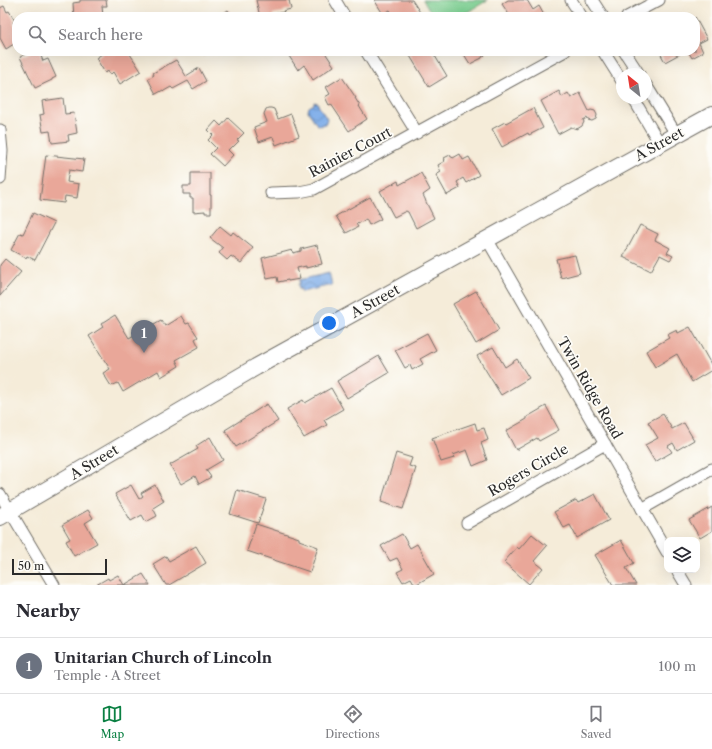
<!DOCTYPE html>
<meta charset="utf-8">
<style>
body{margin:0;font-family:"Libre Caslon Text",serif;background:#f7f7f7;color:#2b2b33}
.controls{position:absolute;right:12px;bottom:12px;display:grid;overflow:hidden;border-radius:8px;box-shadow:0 4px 16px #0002}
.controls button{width:36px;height:36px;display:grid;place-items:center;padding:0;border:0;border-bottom:1px solid #e1e1e2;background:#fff;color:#2b2b33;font:20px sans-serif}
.compass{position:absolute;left:616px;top:68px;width:36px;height:36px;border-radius:50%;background:#fff;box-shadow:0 4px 16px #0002;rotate:330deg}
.scale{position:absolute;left:12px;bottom:10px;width:95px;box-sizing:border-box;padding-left:4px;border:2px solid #2b2b2b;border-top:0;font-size:11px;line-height:14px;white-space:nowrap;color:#2b2b2b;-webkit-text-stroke:3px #fdfcf7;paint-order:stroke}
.you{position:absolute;left:329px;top:323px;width:14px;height:14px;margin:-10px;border:3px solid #fff;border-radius:50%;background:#1a73e8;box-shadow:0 0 0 6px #1a73e833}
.badge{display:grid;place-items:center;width:26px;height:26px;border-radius:50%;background:#0b8043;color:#fff;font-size:13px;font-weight:700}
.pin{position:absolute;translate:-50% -33px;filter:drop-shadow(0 1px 2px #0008)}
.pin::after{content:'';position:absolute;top:21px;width:14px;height:12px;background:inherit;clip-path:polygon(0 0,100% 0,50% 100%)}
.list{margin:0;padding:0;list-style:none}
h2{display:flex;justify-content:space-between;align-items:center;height:52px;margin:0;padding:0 16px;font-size:17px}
h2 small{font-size:13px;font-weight:400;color:#7c7c81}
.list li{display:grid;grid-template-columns:26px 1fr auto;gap:12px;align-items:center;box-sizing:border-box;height:56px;padding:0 16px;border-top:1px solid #e1e1e2}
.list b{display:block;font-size:15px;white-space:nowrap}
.list p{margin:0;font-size:13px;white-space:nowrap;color:#7c7c81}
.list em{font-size:13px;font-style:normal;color:#7c7c81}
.icon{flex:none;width:22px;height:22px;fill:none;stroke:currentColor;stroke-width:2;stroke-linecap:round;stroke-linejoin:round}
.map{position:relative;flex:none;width:712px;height:585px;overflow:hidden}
.search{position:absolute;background:#fff;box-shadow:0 4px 16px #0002;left:12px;right:12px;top:12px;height:44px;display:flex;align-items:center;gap:10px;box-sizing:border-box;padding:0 14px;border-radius:16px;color:#7c7c81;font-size:15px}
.sheet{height:108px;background:#fff}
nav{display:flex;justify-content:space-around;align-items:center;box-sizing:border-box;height:56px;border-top:1px solid #e1e1e2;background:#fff;font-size:11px;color:#7c7c81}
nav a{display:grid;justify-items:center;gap:2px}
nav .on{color:#0b8043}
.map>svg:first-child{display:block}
.park{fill:#7ccf91;stroke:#547d5e}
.water{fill:url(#water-waves);stroke:#556c8a}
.building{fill:#e9a799}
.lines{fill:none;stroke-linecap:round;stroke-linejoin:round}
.minor-casing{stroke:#726f68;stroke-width:13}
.secondary-casing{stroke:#726f68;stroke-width:18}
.minor{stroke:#fff;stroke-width:11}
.secondary{stroke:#fff;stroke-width:16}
.labels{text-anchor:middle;stroke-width:3.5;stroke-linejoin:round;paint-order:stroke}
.street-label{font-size:14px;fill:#2b2b2b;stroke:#fdfcf7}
</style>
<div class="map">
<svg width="712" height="585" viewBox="0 0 712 585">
<defs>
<pattern id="water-waves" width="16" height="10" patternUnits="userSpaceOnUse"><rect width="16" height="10" fill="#7fade9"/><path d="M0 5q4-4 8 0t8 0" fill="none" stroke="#688dbd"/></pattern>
</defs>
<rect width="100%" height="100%" fill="#fdfcf7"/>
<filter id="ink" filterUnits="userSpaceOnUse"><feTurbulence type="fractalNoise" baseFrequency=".025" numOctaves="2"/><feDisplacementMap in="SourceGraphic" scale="8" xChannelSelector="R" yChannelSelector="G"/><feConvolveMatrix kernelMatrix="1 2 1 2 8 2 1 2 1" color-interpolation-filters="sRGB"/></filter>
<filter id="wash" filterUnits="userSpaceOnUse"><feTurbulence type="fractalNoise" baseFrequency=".012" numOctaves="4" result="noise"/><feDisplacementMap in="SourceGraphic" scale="16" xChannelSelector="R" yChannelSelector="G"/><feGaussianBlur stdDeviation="0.9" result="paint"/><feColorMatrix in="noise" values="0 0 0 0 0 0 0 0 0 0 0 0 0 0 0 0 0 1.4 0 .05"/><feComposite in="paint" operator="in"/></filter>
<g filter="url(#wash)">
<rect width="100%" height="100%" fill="#f5ecd9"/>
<!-- park -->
<polygon class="park" points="423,0 488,0 459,17 434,17"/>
<!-- water -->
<g class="water">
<polygon points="314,102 318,103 318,105 327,119 326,123 321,126 317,125 308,111 309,107 314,104"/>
<polygon points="329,273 332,285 302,292 301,289 299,290 298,284 300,283 299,280"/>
</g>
<g id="blocks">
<!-- building -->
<g class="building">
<polygon points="80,0 106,0 107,6 102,6 103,17 74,17 73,3 80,2"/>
<polygon points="256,0 289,0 291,9 283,11 284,12 273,14 273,17 260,17"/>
<polygon points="376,0 412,0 423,17 394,17 390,10 383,14 375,1"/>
<polygon points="508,0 525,0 526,1 527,0 533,10 539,6 545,17 507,17 510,16 502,4"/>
<polygon points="4,6 7,12 9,11 15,21 13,22 17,29 17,42 6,49 0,38 0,8"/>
<polygon points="228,10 233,17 218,17"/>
<polygon points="695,17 707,39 699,43 703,52 692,58 688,51 695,51"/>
<polygon points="33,51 39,51 43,61 48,59 56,77 52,79 52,80 35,88 20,57"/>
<polygon points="100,51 128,51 141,71 120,84 113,72 110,75 108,71 105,73 96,58 102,54"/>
<polygon points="201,51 210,51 204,55"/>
<polygon points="296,51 322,51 322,52 324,51 334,66 313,80 304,65 298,70 289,56 296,52"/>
<polygon points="407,51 432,51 447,76 429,87"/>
<polygon points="462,51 483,51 485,55 482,57 482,58 470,64"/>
<polygon points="659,51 685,51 665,62"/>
<polygon points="176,60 186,76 199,68 206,81 193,89 188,81 173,89 171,87 164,91 163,90 156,94 148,79 154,75 153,73"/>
<polygon points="342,77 356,98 355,98 360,106 359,106 367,119 349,131 331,104 329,105 325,97 330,94 326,87"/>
<polygon points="559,91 562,97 568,93 571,98 580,93 589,111 591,110 595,111 597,115 596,119 592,121 588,120 587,118 583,120 584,122 582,126 577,129 571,127 558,134 541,101"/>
<polygon points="63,98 65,114 74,113 77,133 68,135 69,141 52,143 50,131 43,132 40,115 44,114 42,101"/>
<polygon points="268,108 271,108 274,109 278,119 291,114 299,136 276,145 273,137 259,142 254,127 267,122 264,114 266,109"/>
<polygon points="533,108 543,128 529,135 528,133 502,147 492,129 505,122 506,123"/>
<polygon points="228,118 244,133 237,140 239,141 233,147 232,146 228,150 233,155 223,166 210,154 216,148 208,140 213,135 208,130 216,121 221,126"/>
<polygon points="460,154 463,160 469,157 479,175 466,183 463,178 457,182 460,188 447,195 436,175 441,172 438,165 445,161 444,160 445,160 444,158 450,155 451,157 452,157 453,158"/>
<polygon points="46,155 84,159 82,172 69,170 67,182 79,184 77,198 65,196 64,203 40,200"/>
<polygon points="191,173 210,173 210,195 211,195 211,213 205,213 205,211 193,212 193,198 190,198 190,194 183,194 183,186 191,186"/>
<polygon points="421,173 430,190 423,195 425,199 426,202 434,218 416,228 408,212 406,211 394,217 380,191 398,181 399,185"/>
<polygon points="370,197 379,213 378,213 381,219 369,225 366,219 358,224 358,223 356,224 358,227 346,233 336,216"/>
<polygon points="33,213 54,223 35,260 27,256 26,258 11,250 20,233 23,234"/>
<polygon points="640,225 658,234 655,240 670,248 667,253 673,256 670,260 660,255 651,271 623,257"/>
<polygon points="220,226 231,235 233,232 253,248 241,263 231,256 227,260 219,253 223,248 210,238"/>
<polygon points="317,245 322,264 306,268 306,266 297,268 300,279 288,281 288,280 278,282 277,277 267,279 262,258 292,250 293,253 301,251 301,249"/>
<polygon points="575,255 580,273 561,278 556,259"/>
<polygon points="5,259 21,272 0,296 0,265"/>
<polygon points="476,291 499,330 476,344 453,304"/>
<polygon points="115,315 129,338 161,320 165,326 181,316 186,324 189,323 198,337 195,339 199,347 176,360 179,366 161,377 158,371 123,392 118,383 111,386 103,373 110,369 89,336 103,327 101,324"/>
<polygon points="690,327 712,366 712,370 692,382 677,354 655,367 646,351 669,338 667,335 677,330 678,333"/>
<polygon points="427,333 436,350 420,359 423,364 412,370 410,365 405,368 395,350"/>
<polygon points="493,347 505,367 517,359 529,378 501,395 477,356"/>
<polygon points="379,356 389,373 347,398 337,381"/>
<polygon points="331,388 343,409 324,420 327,425 304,438 287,409 303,400 305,403"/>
<polygon points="267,404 278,421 236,447 225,430"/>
<polygon points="546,406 559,430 539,441 537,438 516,450 506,431 527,419 527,417"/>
<polygon points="663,414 672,429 684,423 694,440 677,450 673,443 668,446 672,452 655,462 645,445 658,438 648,422"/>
<polygon points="475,423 477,430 484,428 488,440 481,443 487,460 473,466 467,450 453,455 454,458 441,462 432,438"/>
<polygon points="210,437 223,460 206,470 211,477 199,484 195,476 181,484 170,465 198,449 196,446"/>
<polygon points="396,453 412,458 409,466 416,468 403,509 381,502"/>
<polygon points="131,485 139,499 143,496 141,493 155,485 164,501 153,508 157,516 146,522 142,515 131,521 115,494"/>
<polygon points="237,490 266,499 258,523 230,514"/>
<polygon points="595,494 609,520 577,538 570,525 564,528 554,512 576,500 578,503"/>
<polygon points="712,507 712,531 700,538 689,520"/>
<polygon points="88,510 93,518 85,523 97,543 74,556 66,541 70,539 62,525"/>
<polygon points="256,524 299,538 299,540 318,547 310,572 247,551"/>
<polygon points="402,534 410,548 417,544 434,574 415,585 411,578 403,582 397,572 403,569 397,558 390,561 381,546"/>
<polygon points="532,534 547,546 534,561 543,568 529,584 504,562 517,547 519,549"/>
<polygon points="621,540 634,563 626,568 636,585 613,585 595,555"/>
<polygon points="196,546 206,563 169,585 166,585 153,564 166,556 169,561"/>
<polygon points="143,574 150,585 96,585 108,578 109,580 118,575 124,585"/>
</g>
</g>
</g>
<g filter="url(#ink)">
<use href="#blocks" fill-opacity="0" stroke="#726f68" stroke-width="1"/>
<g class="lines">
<!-- minor casing -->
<g class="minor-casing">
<g id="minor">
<polyline points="335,0 345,17"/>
<polyline points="571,0 582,17"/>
<polyline points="592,0 603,17"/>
<polyline points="627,17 659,0"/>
<polyline points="366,51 417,133"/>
<polyline points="603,51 622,81"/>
<polyline points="624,51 639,74"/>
<polyline points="646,85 676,134"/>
<polyline points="633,98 660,144"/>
<polyline points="0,130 2,151 0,179"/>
<polyline points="271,193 299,192 314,189 565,51"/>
<polyline points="487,239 667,552"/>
<polyline points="0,494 54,585"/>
<polyline points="642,509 712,469"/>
<polyline points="467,523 605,444"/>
<polyline points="677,570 686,585"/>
</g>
</g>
<!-- secondary casing -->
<g class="secondary-casing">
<polyline id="secondary" points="0,517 256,367 712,115"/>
</g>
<!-- minor -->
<use href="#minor" class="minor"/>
<!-- secondary -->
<use href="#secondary" class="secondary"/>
</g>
</g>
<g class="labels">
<!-- street labels -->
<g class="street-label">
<text transform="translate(659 144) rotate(-29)" y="5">A Street</text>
<text transform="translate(350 152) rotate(-28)" y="5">Rainier Court</text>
<text transform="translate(375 301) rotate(-29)" y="5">A Street</text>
<text transform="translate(590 388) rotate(60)" y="5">Twin Ridge Road</text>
<text transform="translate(94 462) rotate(-31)" y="5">A Street</text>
<text transform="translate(528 470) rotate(-30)" y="5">Rogers Circle</text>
</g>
</g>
</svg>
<div class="controls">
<button><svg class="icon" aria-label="layers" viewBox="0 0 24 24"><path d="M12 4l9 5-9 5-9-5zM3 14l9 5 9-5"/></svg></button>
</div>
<svg class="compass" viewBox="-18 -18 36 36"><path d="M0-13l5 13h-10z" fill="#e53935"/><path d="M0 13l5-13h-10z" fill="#7c7c81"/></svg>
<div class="scale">50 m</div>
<div class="you"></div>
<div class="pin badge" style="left:144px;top:353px;background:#6b7280">1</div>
<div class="search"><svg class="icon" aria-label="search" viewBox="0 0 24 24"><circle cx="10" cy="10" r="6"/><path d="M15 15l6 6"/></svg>Search here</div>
</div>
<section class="sheet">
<h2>Nearby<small></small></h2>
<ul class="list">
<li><span class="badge" style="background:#6b7280">1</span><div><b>Unitarian Church of Lincoln</b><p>Temple · A Street</p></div><em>100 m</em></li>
</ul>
</section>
<nav>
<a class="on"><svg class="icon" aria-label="map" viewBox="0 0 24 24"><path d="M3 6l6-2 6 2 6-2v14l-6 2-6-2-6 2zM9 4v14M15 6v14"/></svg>Map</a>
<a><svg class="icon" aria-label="directions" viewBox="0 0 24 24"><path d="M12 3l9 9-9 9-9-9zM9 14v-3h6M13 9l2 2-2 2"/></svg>Directions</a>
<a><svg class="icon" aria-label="saved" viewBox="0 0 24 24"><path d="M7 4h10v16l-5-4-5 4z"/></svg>Saved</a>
</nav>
